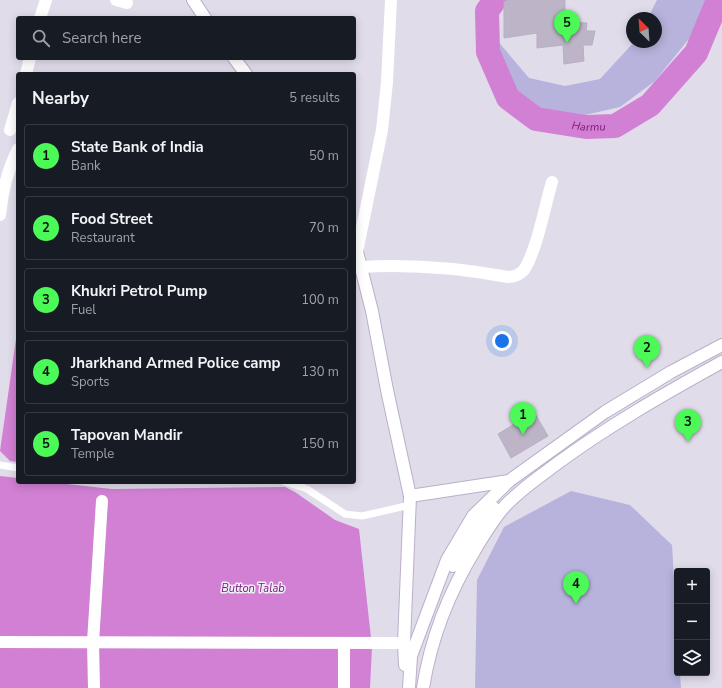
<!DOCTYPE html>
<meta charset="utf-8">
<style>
body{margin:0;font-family:"Nunito Sans",sans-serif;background:#242831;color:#f1f3f6}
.controls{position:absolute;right:12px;bottom:12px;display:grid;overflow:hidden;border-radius:4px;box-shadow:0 2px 10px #0003}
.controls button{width:36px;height:36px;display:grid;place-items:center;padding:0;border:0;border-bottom:1px solid #363941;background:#171b24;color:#f1f3f6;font:20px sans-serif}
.compass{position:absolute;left:626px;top:12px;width:36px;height:36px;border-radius:50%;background:#171b24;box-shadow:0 2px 10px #0003;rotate:335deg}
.you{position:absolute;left:502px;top:341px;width:14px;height:14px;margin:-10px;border:3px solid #fff;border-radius:50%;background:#1a73e8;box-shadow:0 0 0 6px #1a73e833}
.badge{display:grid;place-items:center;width:26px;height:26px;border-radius:50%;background:#4bf957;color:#111;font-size:13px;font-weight:700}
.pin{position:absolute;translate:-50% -33px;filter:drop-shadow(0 1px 2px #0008)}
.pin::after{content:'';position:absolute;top:21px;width:14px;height:12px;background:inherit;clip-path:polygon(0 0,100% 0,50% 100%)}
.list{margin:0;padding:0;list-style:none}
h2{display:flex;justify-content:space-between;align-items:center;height:52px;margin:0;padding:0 16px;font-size:17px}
h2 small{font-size:13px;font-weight:400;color:#9ea1a6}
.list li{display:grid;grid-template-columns:26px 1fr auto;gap:12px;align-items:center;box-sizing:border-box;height:64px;margin:0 8px 8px;padding:0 8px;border:1px solid #363941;border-radius:4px}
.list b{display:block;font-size:15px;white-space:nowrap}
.list p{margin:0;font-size:13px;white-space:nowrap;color:#9ea1a6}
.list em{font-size:13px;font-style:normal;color:#9ea1a6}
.icon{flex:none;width:22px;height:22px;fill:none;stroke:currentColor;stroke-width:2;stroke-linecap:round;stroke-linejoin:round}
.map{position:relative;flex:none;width:722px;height:688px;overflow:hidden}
.search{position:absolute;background:#171b24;box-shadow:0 2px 10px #0003;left:16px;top:16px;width:340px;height:44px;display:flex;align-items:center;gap:10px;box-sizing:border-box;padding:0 14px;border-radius:4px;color:#9ea1a6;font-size:15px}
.panel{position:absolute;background:#171b24;box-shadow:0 2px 10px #0003;left:16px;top:72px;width:340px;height:412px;border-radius:4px}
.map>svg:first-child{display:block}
.green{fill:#b7b3dc}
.water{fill:#d180d3}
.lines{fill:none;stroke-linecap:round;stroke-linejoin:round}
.river{stroke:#d180d3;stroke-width:24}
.building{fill:#bdb5c7;stroke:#b7afc3}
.secondary-casing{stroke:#bbafca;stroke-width:14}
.lane{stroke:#fff;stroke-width:7}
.street{stroke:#fff;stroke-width:12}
.secondary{stroke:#fff;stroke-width:12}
.labels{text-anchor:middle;stroke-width:3;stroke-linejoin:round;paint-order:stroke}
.water-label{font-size:11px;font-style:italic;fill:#761677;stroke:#f0edf6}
</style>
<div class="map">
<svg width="722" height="688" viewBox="0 0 722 688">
<rect width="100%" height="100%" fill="#e1dcea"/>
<!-- green -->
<g class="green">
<polygon points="657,0 722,0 722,8 688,40 655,81 620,107 585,115 547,114 520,98 503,78 491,52 490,32 529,78 565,86 600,79 634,42 656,42 656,18 648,18"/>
<polygon points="571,491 630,505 672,545 677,629 677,673 680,673 681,688 475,688 477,580 504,527"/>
</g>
<!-- water -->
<g class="water">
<polygon points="18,325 18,462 10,461 0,451"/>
<polygon points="0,476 18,478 18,482 49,482 112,489 285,487 295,492 335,520 359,529 372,647 370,688 0,688"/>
</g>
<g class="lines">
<!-- river -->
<path class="river" id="s1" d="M495 0 487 11 488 52 508 98 536 119 586 127 615 126 650 105 696 53 718 0"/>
</g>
<!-- building -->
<g class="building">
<polygon points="507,0 565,0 565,22 587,23 586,31 595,31 592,45 583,45 584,61 564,64 563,45 537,48 537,33 504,38 504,2"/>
<polygon points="534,412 548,436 511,458 498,434"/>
</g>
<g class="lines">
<!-- secondary casing -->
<g class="secondary-casing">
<g id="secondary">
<polyline points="193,0 205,18"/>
<polyline points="234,58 246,74"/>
<polyline points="354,240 372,311 387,390 410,496 404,643 405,665"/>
<polyline points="410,496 509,481"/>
<polyline points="453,566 484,517 493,507"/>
<polyline points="409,688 411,656 447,560 473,516 509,481 605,412 671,372 722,345"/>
<path d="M423 688C431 637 449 592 476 548 485 533 494 518 505 506 520 490 538 478 555 465 608 426 664 394 722 362"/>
</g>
</g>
<!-- lane -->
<g class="lane">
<polyline points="0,465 18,468"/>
<polyline points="285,482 307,489 345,514 362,516 410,505"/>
</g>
<!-- street -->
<g class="street">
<polyline points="116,0 127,3"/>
<polyline points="40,18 46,0"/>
<polyline points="26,74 30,58"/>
<polyline points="10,130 18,103"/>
<path d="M0 215C2 193 8 169 18 149"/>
<polyline points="357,252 382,130 387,82 391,0"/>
<path d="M361 267C411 264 459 268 508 277 515 277 519 275 524 270 537 250 545 205 552 182"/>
<polyline points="0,642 404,643"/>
<polyline points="94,688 93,642 102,501"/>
<polyline points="344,688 344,643"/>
</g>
<!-- secondary -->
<use href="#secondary" class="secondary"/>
</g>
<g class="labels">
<!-- water labels -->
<g class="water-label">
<text dy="4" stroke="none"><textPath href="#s1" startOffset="193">Harmu</textPath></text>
<text x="253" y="592">Button Talab</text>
</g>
</g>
</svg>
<div class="controls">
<button>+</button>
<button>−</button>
<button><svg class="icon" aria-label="layers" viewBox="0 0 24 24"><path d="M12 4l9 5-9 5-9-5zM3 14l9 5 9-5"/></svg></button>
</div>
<svg class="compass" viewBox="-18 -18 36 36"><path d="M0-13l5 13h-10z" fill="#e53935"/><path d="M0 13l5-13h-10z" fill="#9ea1a6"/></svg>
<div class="you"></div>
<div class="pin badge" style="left:523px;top:435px">1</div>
<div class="pin badge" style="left:647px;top:368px">2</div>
<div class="pin badge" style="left:688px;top:442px">3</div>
<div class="pin badge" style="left:576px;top:604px">4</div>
<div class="pin badge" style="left:567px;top:43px">5</div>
<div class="search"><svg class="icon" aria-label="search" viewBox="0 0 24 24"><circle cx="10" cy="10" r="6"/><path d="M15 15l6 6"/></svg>Search here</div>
<section class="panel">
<h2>Nearby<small>5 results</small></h2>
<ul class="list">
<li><span class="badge">1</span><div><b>State Bank of India</b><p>Bank</p></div><em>50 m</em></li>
<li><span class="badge">2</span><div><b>Food Street</b><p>Restaurant</p></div><em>70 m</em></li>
<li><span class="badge">3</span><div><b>Khukri Petrol Pump</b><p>Fuel</p></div><em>100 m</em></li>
<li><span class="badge">4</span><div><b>Jharkhand Armed Police camp</b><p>Sports</p></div><em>130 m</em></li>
<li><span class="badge">5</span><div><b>Tapovan Mandir</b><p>Temple</p></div><em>150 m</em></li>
</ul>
</section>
</div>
